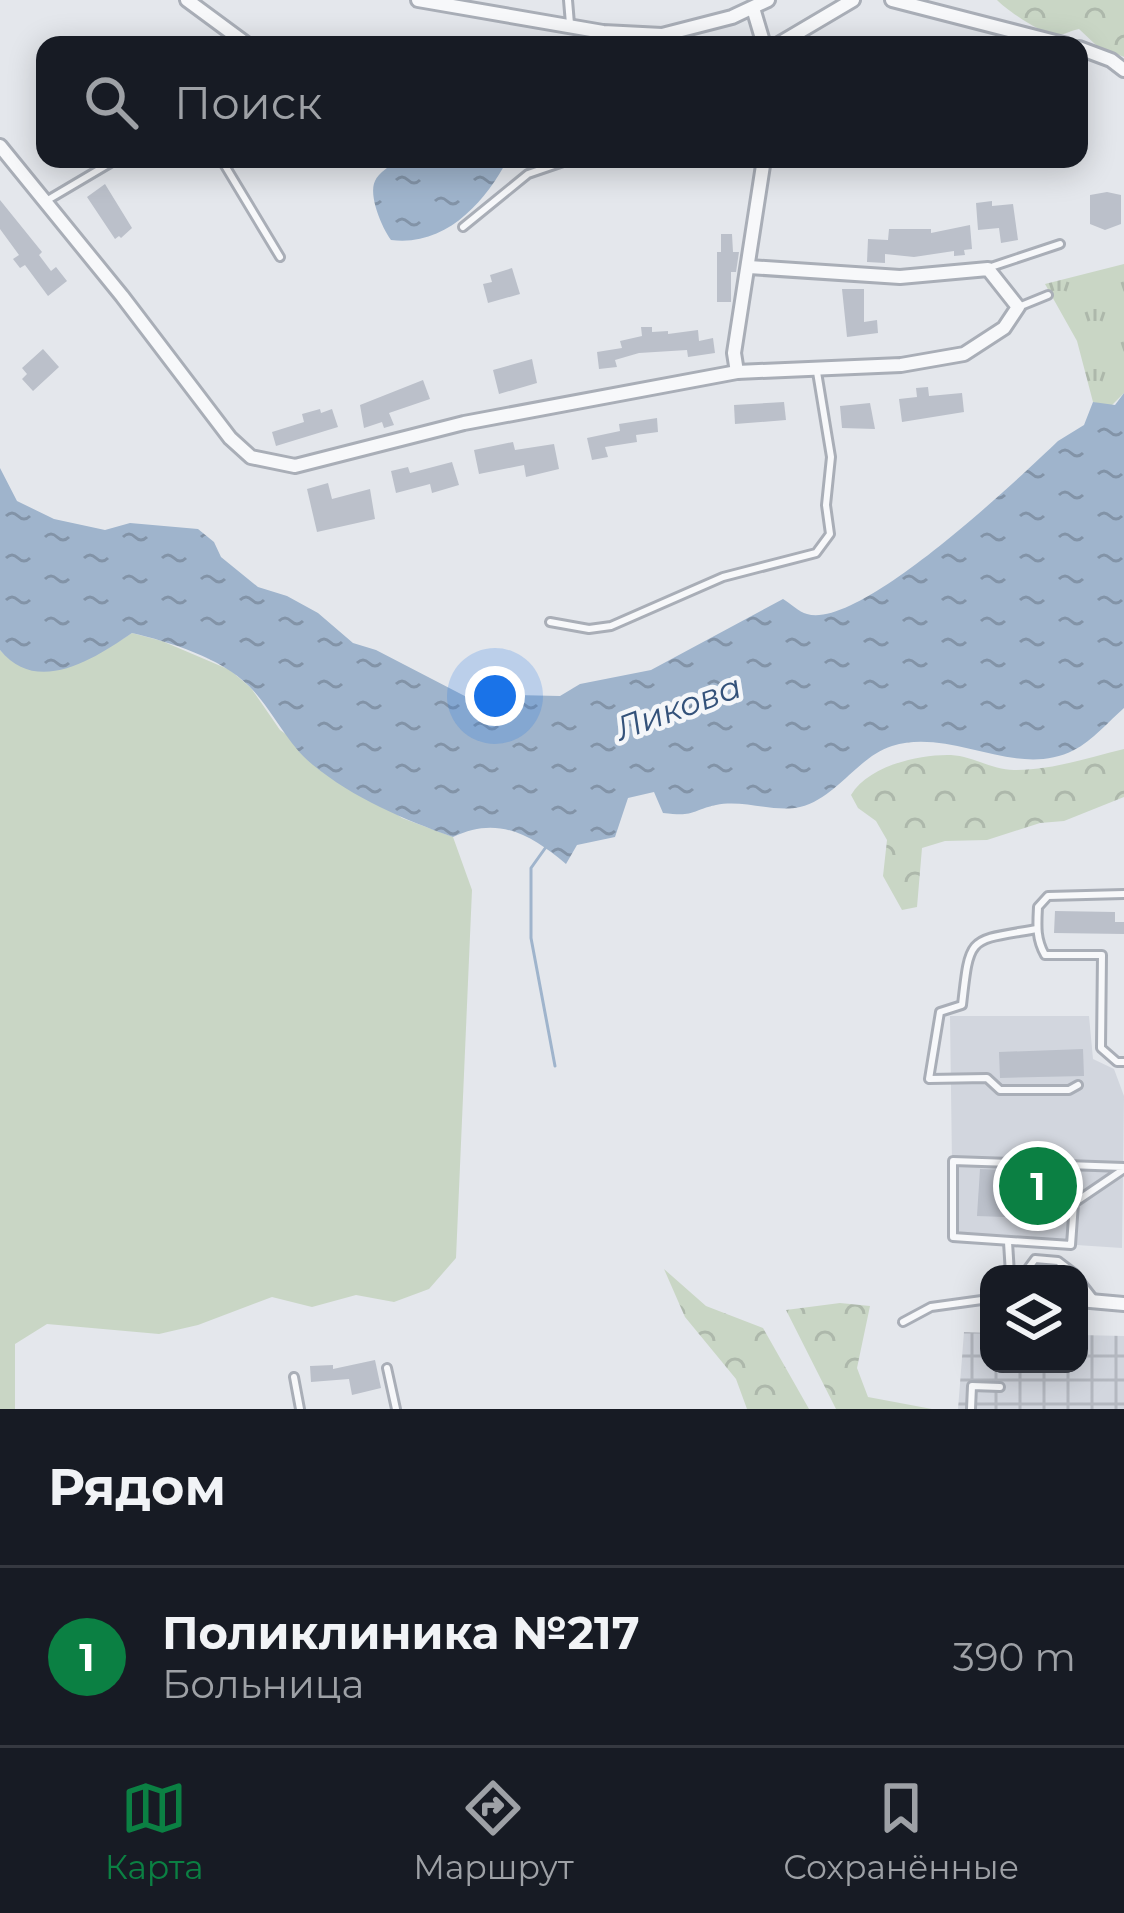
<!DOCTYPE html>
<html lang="ru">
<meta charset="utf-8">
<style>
body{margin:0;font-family:Montserrat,sans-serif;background:#242831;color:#f1f3f6}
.controls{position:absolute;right:36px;bottom:36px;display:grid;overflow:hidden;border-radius:24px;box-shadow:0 6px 30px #0003}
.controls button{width:108px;height:108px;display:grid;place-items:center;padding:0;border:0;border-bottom:3px solid #363941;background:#171b24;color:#f1f3f6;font:60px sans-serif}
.you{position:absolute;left:495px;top:696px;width:42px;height:42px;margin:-30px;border:9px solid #fff;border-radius:50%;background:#1a73e8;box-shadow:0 0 0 18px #1a73e833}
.badge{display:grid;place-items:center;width:78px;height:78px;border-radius:50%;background:#0b8043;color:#fff;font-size:39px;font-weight:700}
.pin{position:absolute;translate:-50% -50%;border:6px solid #fff;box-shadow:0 3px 12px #0006}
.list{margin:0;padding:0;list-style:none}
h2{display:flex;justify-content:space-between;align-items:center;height:156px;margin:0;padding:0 48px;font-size:51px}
h2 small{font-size:39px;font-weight:400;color:#9ea1a6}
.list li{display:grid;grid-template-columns:78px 1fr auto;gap:36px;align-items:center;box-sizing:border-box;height:180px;padding:0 48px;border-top:3px solid #363941}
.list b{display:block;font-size:45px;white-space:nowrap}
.list p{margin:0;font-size:39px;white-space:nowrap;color:#9ea1a6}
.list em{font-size:39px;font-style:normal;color:#9ea1a6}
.icon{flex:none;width:66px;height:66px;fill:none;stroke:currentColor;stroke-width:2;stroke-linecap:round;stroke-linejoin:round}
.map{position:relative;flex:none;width:1124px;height:1409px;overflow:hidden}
.search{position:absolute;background:#171b24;box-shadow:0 6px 30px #0003;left:36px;right:36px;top:36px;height:132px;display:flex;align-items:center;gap:30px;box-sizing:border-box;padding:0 42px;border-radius:24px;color:#9ea1a6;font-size:45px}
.sheet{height:336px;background:#171b24}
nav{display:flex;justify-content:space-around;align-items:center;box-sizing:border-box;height:168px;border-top:3px solid #363941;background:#171b24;font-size:33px;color:#9ea1a6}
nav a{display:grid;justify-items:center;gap:6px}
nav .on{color:#0b8043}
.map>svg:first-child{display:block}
.built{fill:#d2d6de}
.industrial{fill:url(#industrial-grid)}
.grass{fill:#c9d6c5}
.forest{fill:url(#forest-crowns)}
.park{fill:url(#park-tufts)}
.water{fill:url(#water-ripples)}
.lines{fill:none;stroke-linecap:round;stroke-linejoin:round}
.stream{stroke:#9fb4cc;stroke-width:3}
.building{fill:#bbc0ca}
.lane-casing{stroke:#a9aeb7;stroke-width:12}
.street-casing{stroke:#a9aeb7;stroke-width:18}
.lane{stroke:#f7f8fa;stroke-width:6}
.street{stroke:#f7f8fa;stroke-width:12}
.labels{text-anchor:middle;stroke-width:9;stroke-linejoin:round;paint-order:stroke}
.water-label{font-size:33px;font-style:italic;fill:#34527a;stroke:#f4f6f9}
</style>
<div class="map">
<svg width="1124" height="1409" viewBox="0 0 1124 1409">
<defs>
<pattern id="industrial-grid" width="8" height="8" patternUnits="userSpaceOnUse" patternTransform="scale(3)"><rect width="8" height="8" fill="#d2d6de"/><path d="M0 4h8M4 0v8" fill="none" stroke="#b4b8c0"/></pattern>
<pattern id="forest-crowns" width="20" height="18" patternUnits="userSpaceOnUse" patternTransform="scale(3)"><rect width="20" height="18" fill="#c9d6c5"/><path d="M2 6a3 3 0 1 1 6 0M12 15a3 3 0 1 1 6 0" fill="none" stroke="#adb8ab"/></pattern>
<pattern id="park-tufts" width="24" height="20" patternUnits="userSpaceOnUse" patternTransform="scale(3)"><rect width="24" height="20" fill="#c9d6c5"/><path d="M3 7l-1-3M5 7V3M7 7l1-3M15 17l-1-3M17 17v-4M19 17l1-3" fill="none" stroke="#adb8ab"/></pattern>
<pattern id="water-ripples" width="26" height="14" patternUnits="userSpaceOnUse" patternTransform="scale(3)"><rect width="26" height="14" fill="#9fb4cc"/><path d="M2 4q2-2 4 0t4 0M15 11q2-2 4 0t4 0" fill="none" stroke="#8293a7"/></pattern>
</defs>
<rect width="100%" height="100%" fill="#e4e7ec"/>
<!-- built -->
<polygon class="built" points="950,1016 1089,1016 1093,1059 1114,1069 1124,1096 1122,1248 953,1237"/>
<!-- industrial -->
<polygon class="industrial" points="964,1332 989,1333 989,1364 1079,1364 1079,1335 1124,1336 1124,1409 958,1409"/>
<!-- grass -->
<path class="grass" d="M132 633 162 641 230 670 251 688 280 730 402 818 453 837 472 890 456 1258 429 1289 394 1302 356 1295 312 1307 272 1297 198 1325 159 1334 47 1324 15 1344V1409H0V650C34 691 96 657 132 633Z"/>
<!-- forest -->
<g class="forest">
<path d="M997 0H1124V57L1097 46 1079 29C1072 30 1066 34 1060 35 1046 37 1006 10 997 0Z"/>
<path d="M1124 749V797L1064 821 1040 823 987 840 945 841 922 848 917 907 902 910 883 876 887 840 876 821 858 808 851 795C868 766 919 754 951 755 972 756 993 770 1014 770 1053 770 1087 758 1124 749Z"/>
<polygon points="664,1269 706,1306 763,1328 809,1409 747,1409 736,1379 685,1317"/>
<polygon points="840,1303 870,1306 857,1368 868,1397 932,1409 836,1409 786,1310"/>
</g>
<!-- park -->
<polygon class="park" points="1124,264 1124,393 1110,407 1093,402 1077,341 1045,284"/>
<!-- water -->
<g class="water">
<path d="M398 159H508C485 202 446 247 391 240 382 228 368 195 375 181 378 173 392 165 398 159Z"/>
<path d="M1124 393V708C1109 721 1092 741 1074 750 1016 780 952 727 892 746 857 757 837 798 800 807 774 813 743 799 716 805 689 811 696 817 663 813L654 792 628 798 615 837 577 845 566 864C531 835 498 815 453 837 405 820 353 798 313 765 286 743 273 710 249 686 221 658 170 642 132 633 94 659 37 696 0 650V468L17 501 54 519 105 530 130 523 198 529 214 542 221 557 258 587 287 596 318 613 353 643 376 650 484 706 515 695 560 696 580 684 651 670 783 599C790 603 799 612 807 614 860 630 1018 479 1058 441L1084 425 1093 402 1115 405Z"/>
</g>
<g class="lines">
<!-- stream -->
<polyline class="stream" points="546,847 531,868 531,938 555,1066"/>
</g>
<!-- building -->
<g class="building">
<polygon points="105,184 132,228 121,238 119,236 115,239 87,197"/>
<polygon points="1107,192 1121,195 1121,224 1105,230 1090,224 1090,195"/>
<polygon points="0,200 42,252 39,255 51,271 56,267 67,281 48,296 25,265 20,268 13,259 19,255 0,229"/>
<polygon points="992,201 992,206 1013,204 1018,240 1001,243 999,228 978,230 976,203"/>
<polygon points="970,225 972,249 964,250 965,255 954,256 954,251 914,257 885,254 885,263 867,262 868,239 888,240 889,229 931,229 931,233"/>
<polygon points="721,234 732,234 733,252 739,252 736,272 731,272 731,302 717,302 717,252 721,252"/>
<polygon points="512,268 520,294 488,303 483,284 492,282 490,275"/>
<polygon points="842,289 864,289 864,322 877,320 878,333 847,337"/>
<polygon points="641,327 652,327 652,332 668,331 668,334 698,330 699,341 713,338 715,353 688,357 687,350 639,353 615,360 617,367 599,369 597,352 622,348 620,341 642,336"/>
<polygon points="43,349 59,367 33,391 22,379 27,374 22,368"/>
<polygon points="532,359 537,383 499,394 493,370"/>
<polygon points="423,380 430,399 389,413 394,425 384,428 382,422 364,428 360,405"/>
<polygon points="928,387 929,396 962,393 964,412 902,422 899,399 917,397 916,388"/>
<polygon points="784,402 786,420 735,424 734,405"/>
<polygon points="870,403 875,429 842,428 840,406"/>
<polygon points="320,409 321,413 332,409 338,427 276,446 272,432 304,422 302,414"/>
<polygon points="657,418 658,432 636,435 637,442 605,447 608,457 592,460 587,438 620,431 619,424"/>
<polygon points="513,442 515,450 554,444 559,469 526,477 524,465 479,474 474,450"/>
<polygon points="452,462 459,485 432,493 430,484 396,493 391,471 408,467 410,473"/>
<polygon points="328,483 332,499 370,489 375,519 317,532 307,489"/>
<polygon points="1055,911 1115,912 1115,922 1124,922 1124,934 1054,933"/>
<polygon points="1083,1049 1084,1076 1000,1078 999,1052"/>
<polygon points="980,1169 1062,1172 1062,1219 977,1216"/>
<polygon points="375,1360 381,1388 352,1395 349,1379 311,1382 310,1366 333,1365 333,1369"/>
</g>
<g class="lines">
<!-- lane casing -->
<g class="lane-casing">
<g id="lane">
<polyline points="568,0 570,24"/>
<polyline points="221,159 280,257"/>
<polyline points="46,201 117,159"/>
<polyline points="463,227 528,174 572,159"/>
<polyline points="991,267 1060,244"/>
<polyline points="1021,306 1048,295"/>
<polyline points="550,622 589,629 611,626 723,577 816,553 830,534 826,505 831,457 817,372"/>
<path d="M1124 894 1048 896 1038 907C1037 926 1036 939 1045 955H1102L1101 1048 1117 1062H1124"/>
<path d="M1037 929C968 941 970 934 962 1005L940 1012 929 1079 987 1078 1000 1090H1069L1078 1085"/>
<polyline points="1124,1167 953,1161 953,1237 1071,1245 1074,1203 1124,1169"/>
<polyline points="1008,1242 1010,1274"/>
<polyline points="1024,1274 1035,1259 1058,1261 1075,1274"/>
<polyline points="1079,1280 1093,1298"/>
<polyline points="903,1322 931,1307 989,1299"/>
<polyline points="387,1368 396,1409"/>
<polyline points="294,1377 300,1409"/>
<polyline points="971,1409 972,1386 1000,1387"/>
</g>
</g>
<!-- street casing -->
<g class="street-casing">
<g id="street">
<polyline points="187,0 248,45"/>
<polyline points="418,0 603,32 662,35 732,17 768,0"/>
<polyline points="892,0 1067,45"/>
<polyline points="753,8 764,45"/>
<polyline points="777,45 853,0"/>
<polyline points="1079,48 1111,60 1124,70"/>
<polyline points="0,146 122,296 230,438 251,457 295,466 464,423 737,372 901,365 964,354 1004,328 1018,307 988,269 900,277 749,267"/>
<polyline points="737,372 734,353 764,159"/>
<polyline points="1079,1300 1124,1304"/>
</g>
</g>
<!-- lane -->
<use href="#lane" class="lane"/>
<!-- street -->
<use href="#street" class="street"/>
</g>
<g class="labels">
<!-- water labels -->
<g class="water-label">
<text transform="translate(678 707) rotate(-20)" y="12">Ликова</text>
</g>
</g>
</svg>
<div class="controls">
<button><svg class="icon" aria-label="layers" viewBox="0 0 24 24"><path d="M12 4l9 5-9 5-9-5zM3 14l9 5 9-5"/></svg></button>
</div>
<div class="you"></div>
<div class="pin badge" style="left:1038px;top:1186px">1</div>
<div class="search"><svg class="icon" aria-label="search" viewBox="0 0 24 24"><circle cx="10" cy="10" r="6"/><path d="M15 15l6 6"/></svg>Поиск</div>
</div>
<section class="sheet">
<h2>Рядом<small></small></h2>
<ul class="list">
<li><span class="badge">1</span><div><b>Поликлиника №217</b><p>Больница</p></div><em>390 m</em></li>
</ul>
</section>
<nav>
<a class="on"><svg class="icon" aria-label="map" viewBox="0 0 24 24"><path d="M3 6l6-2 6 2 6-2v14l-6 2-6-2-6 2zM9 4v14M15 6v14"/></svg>Карта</a>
<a><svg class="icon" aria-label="directions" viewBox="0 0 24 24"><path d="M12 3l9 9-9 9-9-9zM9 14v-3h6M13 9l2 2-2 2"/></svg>Маршрут</a>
<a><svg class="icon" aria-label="saved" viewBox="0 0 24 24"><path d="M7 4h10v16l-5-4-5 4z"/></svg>Сохранённые</a>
</nav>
